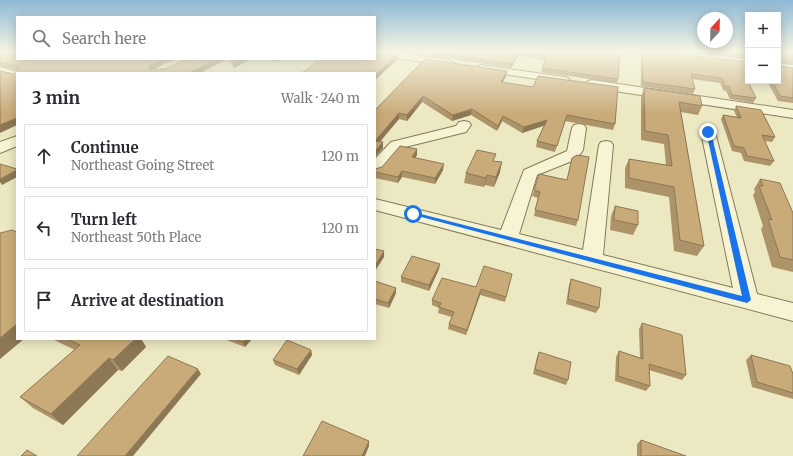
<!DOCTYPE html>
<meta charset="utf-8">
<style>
body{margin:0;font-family:Merriweather,serif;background:#f2f2f3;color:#2b2b33}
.controls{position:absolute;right:12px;top:12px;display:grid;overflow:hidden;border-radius:0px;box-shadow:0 2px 10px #0003}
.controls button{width:36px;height:36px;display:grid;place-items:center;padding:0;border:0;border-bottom:1px solid #e1e1e2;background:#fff;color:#2b2b33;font:20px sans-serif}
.compass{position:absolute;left:697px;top:12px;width:36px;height:36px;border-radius:50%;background:#fff;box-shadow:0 2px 10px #0003;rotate:22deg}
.stop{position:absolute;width:12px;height:12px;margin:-9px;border:3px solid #1a73e8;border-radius:50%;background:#fff}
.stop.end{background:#1a73e8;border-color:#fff;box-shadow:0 1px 4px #0008}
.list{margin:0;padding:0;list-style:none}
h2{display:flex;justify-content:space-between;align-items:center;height:52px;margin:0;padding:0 16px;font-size:17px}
h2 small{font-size:13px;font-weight:400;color:#7c7c81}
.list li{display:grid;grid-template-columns:26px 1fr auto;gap:12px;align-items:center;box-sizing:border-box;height:64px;margin:0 8px 8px;padding:0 8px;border:1px solid #e1e1e2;border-radius:0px}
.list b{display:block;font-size:15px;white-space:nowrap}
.list p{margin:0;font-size:13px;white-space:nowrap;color:#7c7c81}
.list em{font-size:13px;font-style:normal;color:#7c7c81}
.icon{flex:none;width:22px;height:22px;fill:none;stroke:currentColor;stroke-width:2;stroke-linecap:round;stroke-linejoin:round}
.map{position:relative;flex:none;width:793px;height:456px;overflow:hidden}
.search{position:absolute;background:#fff;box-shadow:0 2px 10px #0003;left:16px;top:16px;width:360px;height:44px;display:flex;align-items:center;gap:10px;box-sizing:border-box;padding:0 14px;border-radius:0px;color:#7c7c81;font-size:15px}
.panel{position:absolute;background:#fff;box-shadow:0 2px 10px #0003;left:16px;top:72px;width:360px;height:268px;border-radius:0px}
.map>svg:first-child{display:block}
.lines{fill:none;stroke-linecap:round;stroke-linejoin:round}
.minor-casing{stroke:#857a5a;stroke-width:2}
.minor{fill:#f7f4d4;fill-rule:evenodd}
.wall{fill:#ad9368}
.shaded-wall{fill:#8d7855}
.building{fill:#c9ab79;stroke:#8d7855}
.route{fill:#1a73e8}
</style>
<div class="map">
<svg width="793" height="456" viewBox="0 0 793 456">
<rect width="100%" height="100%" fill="#ece8c1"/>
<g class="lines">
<!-- minor casing -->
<g class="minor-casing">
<g id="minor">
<polygon points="375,51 386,51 449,60 454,63 449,66 375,55"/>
<polygon points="648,51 676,51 748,59 748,65 653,54"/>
<polygon points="778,63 793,65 793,71 778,69"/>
<polygon points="481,65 564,77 568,78 570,80 568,82 564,83 477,70 475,68"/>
<polygon points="0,67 21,73 17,73 17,78 0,74"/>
<polygon points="592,80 793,110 793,118 588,87 586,84 588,81"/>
<polygon points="464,121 469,122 471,125 466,132 401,148 381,172 375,174 375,159 391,142 456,126 459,122"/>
<polygon points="579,124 584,125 586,128 583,150 578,157 572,161 537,175 519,234 583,250 599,145 601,142 606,141 611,142 613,145 603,255 733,288 701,132 703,129 708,128 713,129 715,132 757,294 793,303 793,321 375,210 375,199 501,230 524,170 567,151 572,128 574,125"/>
<polygon points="17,136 17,146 0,153 0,142"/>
</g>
</g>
<!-- minor -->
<use href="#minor" class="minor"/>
</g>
<!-- wall -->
<g class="wall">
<polygon points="0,51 17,59 175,59 153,69 165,69 187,59 227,59 200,73 17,73 14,74 16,73 16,70 0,66"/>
<polygon points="394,51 408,51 406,52"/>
<polygon points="620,51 618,79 617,83 541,72 542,68 545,60 518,56 511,68 432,56 432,52"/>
<polygon points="641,51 653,51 748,79 747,80 756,98 753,103 730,99 726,91 723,90 720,83 692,79 695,89 693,94 641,86"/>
<polygon points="686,51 748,51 748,57"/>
<polygon points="778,51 793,51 793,65 779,62 779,66 793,68 793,103 778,101 767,81 778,81"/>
<polygon points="397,55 397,60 317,60 308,59 375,59"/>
<polygon points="229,59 251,59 234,68"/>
<polygon points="268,59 283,59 280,61"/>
<polygon points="507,71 506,76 503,82 615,124 613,130 565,121 555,152 536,147 537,141 544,126 522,133 502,121 497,131 471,115 452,121 422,102 407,121 399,119 380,142 383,148 375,157 375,110"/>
<polygon points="644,88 702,106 698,115 681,112 704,246 697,256 674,251 669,197 625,188 625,168 629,159 666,165 664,144 641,140 641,97"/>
<polygon points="736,106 775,137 772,142 764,141 774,161 770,166 744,161 741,153 732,151 721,119 723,115 737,117 734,111"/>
<polygon points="417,149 417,155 415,158 443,170 435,184 402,177 398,183 375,178 375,169 382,167"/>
<polygon points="572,158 578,220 576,226 534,216 538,198 532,196 534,190 567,180"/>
<polygon points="495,161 500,172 494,187 485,185 484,187 464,183 466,173"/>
<polygon points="760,179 793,213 793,272 772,267 761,229 763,226 753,195 755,192 754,189"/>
<polygon points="615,206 638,225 633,235 610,230 611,216"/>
<polygon points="439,269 429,291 401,282 401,277"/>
<polygon points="512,274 505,302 480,295 466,335 448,329 449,324 452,317 438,313 439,308 432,305 432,300 476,287"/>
<polygon points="571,279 599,308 596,313 566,304 569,285"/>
<polygon points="375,281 396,293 389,308 375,304"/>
<polygon points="642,323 686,375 682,380 649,370 650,386 646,391 615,381 616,357 619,351 640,358 639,329"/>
<polygon points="52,339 141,339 146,347 122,371 118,370 63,425 33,408 20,397 75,350"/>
<polygon points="224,339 252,339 245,347"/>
<polygon points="311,350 312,355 299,375 275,365 273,360"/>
<polygon points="539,352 568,380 566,385 533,374 537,357"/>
<polygon points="751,355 793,374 793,399 752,387 746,360"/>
<polygon points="641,440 686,456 637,456 637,444"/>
</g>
<!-- shaded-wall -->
<g class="shaded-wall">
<polygon points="519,52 518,56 511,68 511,64"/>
<polygon points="397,55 397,60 375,80 375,75"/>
<polygon points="162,59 175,59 152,70 150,73 148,68 150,65"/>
<polygon points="216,59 227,59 200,73 189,73"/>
<polygon points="241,59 251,59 234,68 233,63"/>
<polygon points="507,71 506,76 500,87 501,82"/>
<polygon points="423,96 422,102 407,121 407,115"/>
<polygon points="472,109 471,115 452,121 453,115"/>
<polygon points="399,113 399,119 375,147 375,141"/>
<polygon points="503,116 502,121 497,131 498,126"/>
<polygon points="17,118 17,125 0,133 0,125"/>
<polygon points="547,120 545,125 522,133 524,127"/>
<polygon points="383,142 383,148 375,157 375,151"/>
<polygon points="417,149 417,155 412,163 412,157"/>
<polygon points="502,162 500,172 494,187 496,177"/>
<polygon points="444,164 443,170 435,184 435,178"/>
<polygon points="17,170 17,177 2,185 0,182 0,179"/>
<polygon points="402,171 402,177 398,183 398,177"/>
<polygon points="487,175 485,185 484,187 486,178"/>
<polygon points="384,251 384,257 375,271 375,266"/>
<polygon points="440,264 439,269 429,291 429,285"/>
<polygon points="396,288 396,293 389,308 388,303"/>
<polygon points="481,289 480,295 466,335 467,330"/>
<polygon points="17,324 17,339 24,339 0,359 0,338"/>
<polygon points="135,339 141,339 146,347 122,371 113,360"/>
<polygon points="246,339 252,339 245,347 243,342"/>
<polygon points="311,350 312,355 299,375 297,369"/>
<polygon points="109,358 118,370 63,425 51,414"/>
<polygon points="198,369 201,374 133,456 125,456"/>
<polygon points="369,441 369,446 365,456 362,456"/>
</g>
<!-- building -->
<g class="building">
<polygon points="0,51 17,51 17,59 162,59 150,65 148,68 149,69 165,69 187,59 216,59 189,73 17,73 17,118 0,125 0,71 14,74 16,73 16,69 20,68 19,66 0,62"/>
<polygon points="434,51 620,51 618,79 542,68 547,56 519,52 511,64 432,52"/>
<polygon points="642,51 654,51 748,62 748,76 746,77 756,98 732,95 729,86 725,86 722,78 691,74 695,89 643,82"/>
<polygon points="725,51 748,51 748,53"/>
<polygon points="778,51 793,51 793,60 781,57 779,59 779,66 793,68 793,98 780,96 772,81 778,81"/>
<polygon points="375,52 397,55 375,75 375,73 302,73 319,59 375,59"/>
<polygon points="230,59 241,59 233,63"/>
<polygon points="425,59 507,71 501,82 533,87 538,76 618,87 615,124 567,115 557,146 537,141 547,120 524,127 503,116 498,126 472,109 453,115 423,96 407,115 399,113 375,141 383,142 375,151 375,110"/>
<polygon points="644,88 700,96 702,106 679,102 704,246 680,240 674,187 629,178 629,159 672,166 668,135 645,131"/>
<polygon points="736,106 761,110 775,137 762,135 774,161 747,156 744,148 734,146 723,115 741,118"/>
<polygon points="400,146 417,149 412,157 444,164 435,178 402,171 398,177 375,172 375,169 382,167"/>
<polygon points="477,150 496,154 493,161 502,162 496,177 487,175 486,178 466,173"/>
<polygon points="577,155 589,157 578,220 535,210 540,192 534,190 539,174 567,180 572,158"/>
<polygon points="0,164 17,169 17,170 0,179"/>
<polygon points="760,179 780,183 793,213 793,260 780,257 768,219 772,220 759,186 763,186"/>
<polygon points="615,206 638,211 638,225 614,220"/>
<polygon points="12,230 17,232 17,324 0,338 0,233"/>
<polygon points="375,249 384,251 375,266"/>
<polygon points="412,256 440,264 429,285 401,277"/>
<polygon points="484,266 512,274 506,297 481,289 467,330 449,324 454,312 439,307 441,303 432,300 442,278 476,287"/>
<polygon points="571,279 601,288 599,308 568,299"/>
<polygon points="375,281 396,288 388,303 375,299"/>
<polygon points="642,323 682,335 686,375 649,364 650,386 618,376 619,351 643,359"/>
<polygon points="67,339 135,339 113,360 109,358 51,414 20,397 80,345"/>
<polygon points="235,339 246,339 243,342"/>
<polygon points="287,340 311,350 297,369 273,360"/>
<polygon points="539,352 571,362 568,380 535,369"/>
<polygon points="751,355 790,366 793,374 793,393 757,382"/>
<polygon points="168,356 198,369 125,456 77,456"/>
<polygon points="322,421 369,441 362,456 303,456"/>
<polygon points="641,440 686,456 641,456"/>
<polygon points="27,450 37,456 21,456"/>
</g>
<!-- sky -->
<linearGradient id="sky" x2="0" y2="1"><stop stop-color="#8db8d6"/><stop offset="0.45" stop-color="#f6f5e3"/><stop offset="1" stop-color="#f6f5e3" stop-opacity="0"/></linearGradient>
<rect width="793" height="114" fill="url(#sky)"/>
<!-- route -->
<polygon class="route" points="706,131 711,132 751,300 747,303 410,214 413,212 742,296"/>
</svg>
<div class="controls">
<button>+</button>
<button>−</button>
</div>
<svg class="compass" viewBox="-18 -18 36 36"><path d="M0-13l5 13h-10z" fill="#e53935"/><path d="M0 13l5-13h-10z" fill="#7c7c81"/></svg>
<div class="stop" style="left:413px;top:214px"></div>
<div class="stop end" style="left:708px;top:132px"></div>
<div class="search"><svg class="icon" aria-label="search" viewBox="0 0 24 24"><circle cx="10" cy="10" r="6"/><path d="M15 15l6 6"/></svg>Search here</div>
<section class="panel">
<h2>3 min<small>Walk · 240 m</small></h2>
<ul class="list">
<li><svg class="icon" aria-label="ahead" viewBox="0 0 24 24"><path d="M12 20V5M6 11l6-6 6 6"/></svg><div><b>Continue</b><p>Northeast Going Street</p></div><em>120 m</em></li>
<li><svg class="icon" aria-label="left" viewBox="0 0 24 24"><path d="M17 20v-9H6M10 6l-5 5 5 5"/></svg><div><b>Turn left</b><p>Northeast 50th Place</p></div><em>120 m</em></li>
<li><svg class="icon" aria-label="arrive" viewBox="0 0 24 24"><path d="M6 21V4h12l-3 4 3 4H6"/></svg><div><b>Arrive at destination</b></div></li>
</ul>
</section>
</div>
